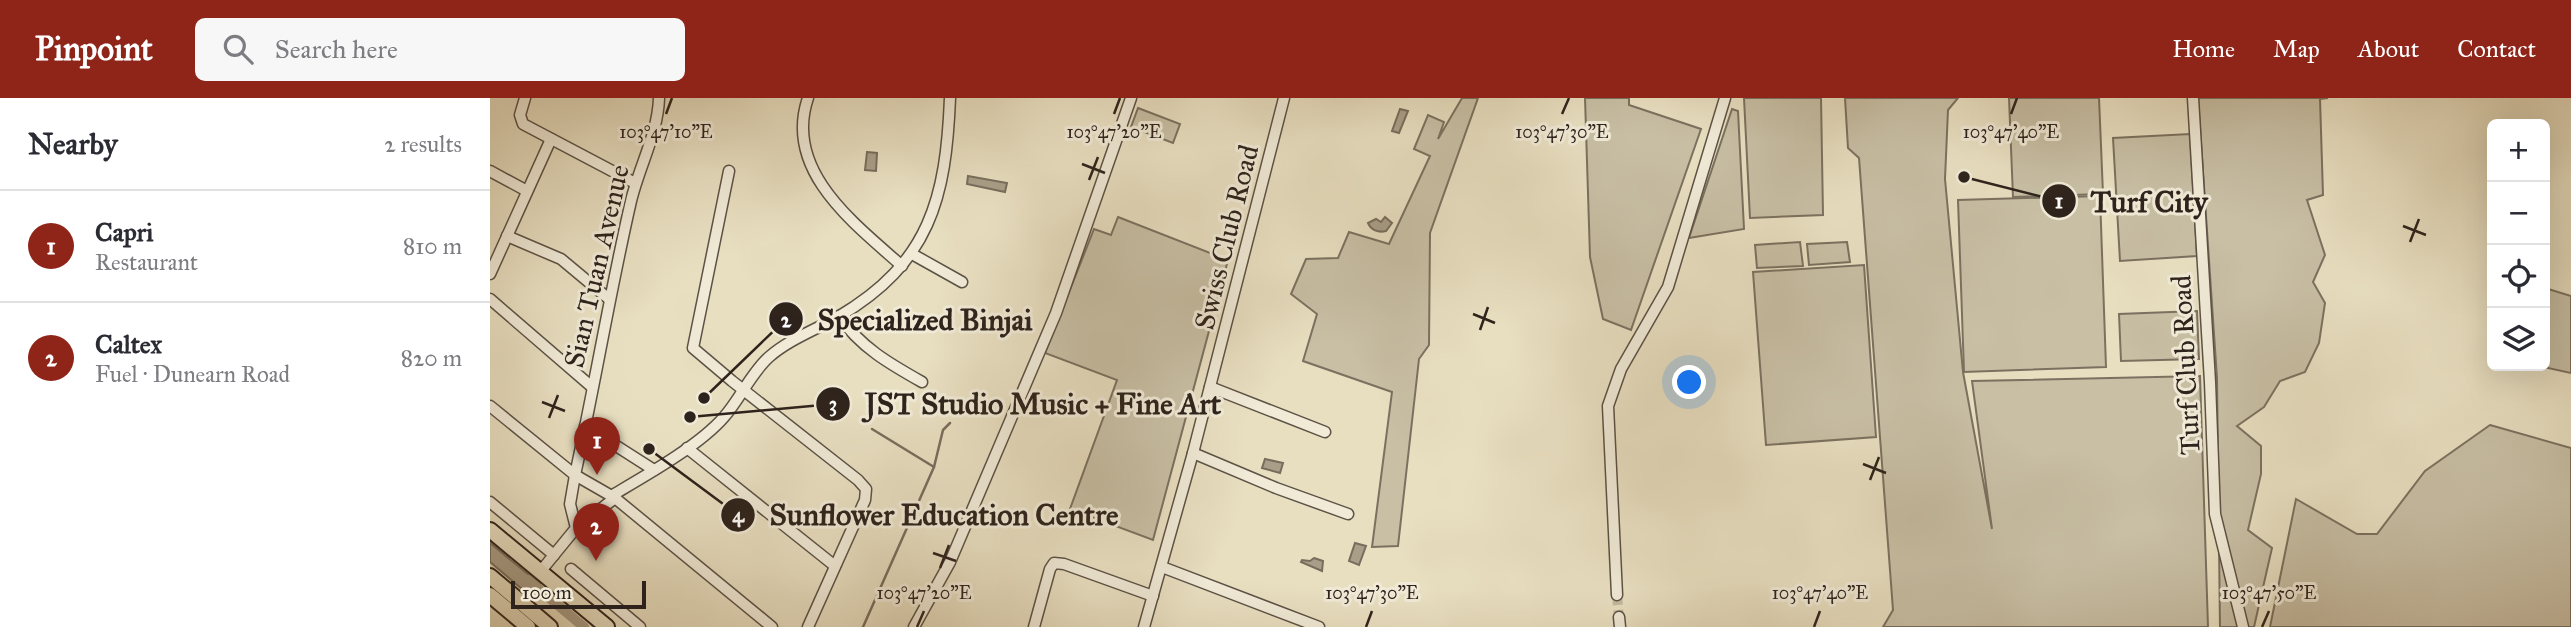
<!DOCTYPE html>
<meta charset="utf-8">
<style>
body{margin:0;font-family:"IM FELL Great Primer",serif;background:#f7f7f7;color:#2b2b33}
.controls{position:absolute;right:21px;top:21px;display:grid;overflow:hidden;border-radius:10px;box-shadow:0 7px 28px #0002}
.controls button{width:63px;height:63px;display:grid;place-items:center;padding:0;border:0;border-bottom:2px solid #e1e1e2;background:#fff;color:#2b2b33;font:35px sans-serif}
.scale{position:absolute;left:21px;bottom:18px;width:135px;box-sizing:border-box;padding-left:7px;border:4px solid #2e231c;border-top:0;font-size:19px;line-height:24px;white-space:nowrap;color:#2e231c;-webkit-text-stroke:5px #f0ead7;paint-order:stroke}
.you{position:absolute;left:1200px;top:285px;width:24px;height:24px;margin:-18px;border:5px solid #fff;border-radius:50%;background:#1a73e8;box-shadow:0 0 0 10px #1a73e833}
.badge{display:grid;place-items:center;width:46px;height:46px;border-radius:50%;background:#8f2418;color:#fff;font-size:23px;font-weight:700}
.pin{position:absolute;translate:-50% -58px;filter:drop-shadow(0 2px 4px #0008)}
.pin::after{content:'';position:absolute;top:37px;width:24px;height:21px;background:inherit;clip-path:polygon(0 0,100% 0,50% 100%)}
.list{margin:0;padding:0;list-style:none}
h2{display:flex;justify-content:space-between;align-items:center;height:91px;margin:0;padding:0 28px;font-size:30px}
h2 small{font-size:23px;font-weight:400;color:#7c7c81}
.list li{display:grid;grid-template-columns:46px 1fr auto;gap:21px;align-items:center;box-sizing:border-box;height:112px;padding:0 28px;border-top:2px solid #e1e1e2}
.list b{display:block;font-size:26px;white-space:nowrap}
.list p{margin:0;font-size:23px;white-space:nowrap;color:#7c7c81}
.list em{font-size:23px;font-style:normal;color:#7c7c81}
.icon{flex:none;width:38px;height:38px;fill:none;stroke:currentColor;stroke-width:2;stroke-linecap:round;stroke-linejoin:round}
.map{position:relative;flex:none;width:2081px;height:529px;overflow:hidden}
header{display:flex;align-items:center;gap:42px;box-sizing:border-box;height:98px;padding:0 35px;background:#8f2418;color:#fff}
header strong{font-size:33px}
nav{display:flex;gap:38px;margin-inline-start:auto;font-size:24px}
.search{width:490px;height:63px;background:#f7f7f7;display:flex;align-items:center;gap:18px;box-sizing:border-box;padding:0 24px;border-radius:10px;color:#7c7c81;font-size:26px}
main{display:flex}
aside{flex:1;background:#fff}
.map>svg:first-child{display:block}
.green{fill:#c8bfa5;stroke:#7b7160;stroke-width:2}
.water{fill:#a99f89;stroke:#786d5d;stroke-width:2}
.lines{fill:none;stroke-linecap:round;stroke-linejoin:round}
.stream{stroke:#786d5d;stroke-width:2.5}
.canal{stroke:#a99f89;stroke-width:10}
.minor-tunnel{stroke:#c3b9a0;stroke-width:10;stroke-dasharray:10 5;stroke-linecap:butt}
.minor-casing{stroke:#5c5245;stroke-width:13}
.highway-casing{stroke:#2e231c;stroke-width:18}
.minor{stroke:#f0ead7;stroke-width:10}
.highway{stroke:#e8dfc1;stroke-width:14}
.ticks{fill:none;stroke:#2e231c;stroke-width:2.5}
.labels{text-anchor:middle;stroke-width:6;stroke-linejoin:round;paint-order:stroke}
.street-label{font-size:28px;fill:#2e231c;stroke:#f0ead7}
.ticks-label{font-size:18px;text-anchor:middle;fill:#2e231c;stroke:#f0ead7;stroke-width:6;stroke-linejoin:round;paint-order:stroke}
.leader{fill:none;stroke:#2e231c;stroke-width:2.5}
.callout-dot{fill:#2e231c;stroke:#f0ead7;stroke-width:2.5}
.mark-label{font-size:21px;text-anchor:middle;font-weight:bold;fill:#fff}
.callout-label{font-size:30px;text-anchor:middle;font-weight:bold;fill:#2e231c;stroke:#f0ead7;stroke-width:6;stroke-linejoin:round;paint-order:stroke}
</style>
<header>
<strong>Pinpoint</strong>
<div class="search"><svg class="icon" aria-label="search" viewBox="0 0 24 24"><circle cx="10" cy="10" r="6"/><path d="M15 15l6 6"/></svg>Search here</div>
<nav><a>Home</a><a>Map</a><a>About</a><a>Contact</a></nav>
</header>
<main>
<aside>
<h2>Nearby<small>2 results</small></h2>
<ul class="list">
<li><span class="badge">1</span><div><b>Capri</b><p>Restaurant</p></div><em>810 m</em></li>
<li><span class="badge">2</span><div><b>Caltex</b><p>Fuel · Dunearn Road</p></div><em>820 m</em></li>
</ul>
</aside>
<div class="map">
<svg width="2081" height="529" viewBox="0 0 2081 529">
<rect width="100%" height="100%" fill="#e8dfc1"/>
<filter id="stains"><feTurbulence type="fractalNoise" baseFrequency=".00286" numOctaves="4"/><feColorMatrix values="0 0 0 0 .2 0 0 0 0 .09 0 0 0 0 .02 0 0 0 .5 -.17"/></filter>
<radialGradient id="worn" r=".72"><stop offset=".6" stop-color="#630" stop-opacity="0"/><stop offset="1" stop-color="#630" stop-opacity=".3"/></radialGradient>
<!-- green -->
<g class="green">
<polygon points="972,0 988,0 940,135 939,247 929,261 908,448 882,449 902,294 813,263 827,216 801,196 816,161 848,160 859,134 899,146 940,58 924,51 938,17 954,24 948,41"/>
<polygon points="1095,0 1139,0 1139,7 1211,31 1141,232 1113,221 1100,159"/>
<polygon points="1254,0 1331,0 1333,117 1260,120"/>
<polygon points="1355,0 1468,0 1458,12 1455,81 1473,274 1502,431 1482,283 1710,278 1718,529 1393,529 1403,512 1369,60 1358,50"/>
<polygon points="1519,0 1609,0 1613,96 1523,99"/>
<polygon points="1708,0 1838,0 1830,1 1833,97 1817,102 1835,157 1823,184 1835,205 1829,245 1815,274 1790,283 1774,309 1747,328 1771,348 1771,376 1758,432 1782,450 1764,529 1730,529 1727,280"/>
<polygon points="648,10 690,26 683,45 641,29"/>
<polygon points="1242,11 1248,13 1254,131 1199,140"/>
<polygon points="1700,36 1707,158 1630,163 1623,40"/>
<polygon points="1610,98 1616,269 1474,274 1468,102"/>
<polygon points="628,119 738,162 663,442 580,411 627,282 555,255 604,131 621,137"/>
<polygon points="1310,144 1313,168 1267,170 1265,147"/>
<polygon points="1357,144 1360,164 1319,167 1317,146"/>
<polygon points="1374,167 1386,339 1276,347 1263,174"/>
<polygon points="2055,190 2081,198 2081,275 2049,268 2055,268"/>
<polygon points="1707,213 1709,261 1631,263 1629,216"/>
<polygon points="2000,327 2081,350 2081,529 1780,529 1806,401 1867,436 1887,436 1935,373"/>
</g>
<!-- water -->
<g class="water">
<polygon points="910,11 918,13 909,35 902,33"/>
<polygon points="377,54 387,55 386,73 375,72"/>
<polygon points="478,78 517,85 515,94 477,86"/>
<path d="M895 119 902 125 896 133C888 135 881 132 878 125L886 121 891 124Z"/>
<polygon points="775,361 793,365 790,375 772,370"/>
<polygon points="0,445 50,486 39,497 0,464"/>
<polygon points="865,445 876,448 869,467 859,463"/>
<polygon points="824,460 833,463 832,473 811,464 812,462 820,463"/>
</g>
<g class="lines">
<!-- stream -->
<g class="stream">
<polyline points="382,331 444,369"/>
<polyline points="373,529 444,369 453,332 460,325"/>
</g>
<!-- canal -->
<polyline class="canal" points="38,482 94,529"/>
<!-- minor-tunnel -->
<polyline class="minor-tunnel" points="1127,497 1129,519"/>
<!-- minor casing -->
<g class="minor-casing">
<g id="minor">
<polyline points="35,0 30,17 33,26 145,85"/>
<path d="M318 0C293 73 365 126 412 168"/>
<polyline points="1703,0 1720,284 1725,416 1753,529"/>
<polyline points="0,73 37,93"/>
<polyline points="239,73 203,250 242,283 368,382 376,391 375,402 318,529"/>
<polyline points="17,138 71,161 119,201"/>
<polyline points="422,156 472,184"/>
<polyline points="0,176 61,41"/>
<polyline points="0,201 102,289"/>
<path d="M349 218C370 249 400 266 432 284"/>
<polyline points="720,289 835,334"/>
<polyline points="0,308 85,377 125,400 282,529"/>
<polyline points="95,328 164,372"/>
<polyline points="197,350 345,468"/>
<polyline points="703,355 786,390 858,416"/>
<path d="M121 398C155 378 209 348 234 319 250 301 261 275 279 259 298 242 325 232 348 219 440 165 456 100 460 0"/>
<polyline points="0,404 64,457"/>
<path d="M86 430 80 406 85 377C105 286 120 194 141 103 149 69 168 35 169 0"/>
<polyline points="672,469 829,529"/>
<polyline points="81,471 150,529"/>
<polyline points="50,474 86,430 125,400"/>
<polyline points="1127,497 1118,308 1131,271 1178,189 1235,0"/>
<polyline points="1129,519 1130,529"/>
<polyline points="424,529 460,464 566,215 641,0"/>
<polyline points="544,529 560,471 564,465 574,466 663,498"/>
<polyline points="654,529 703,355 794,0"/>
</g>
</g>
<!-- highway casing -->
<g class="highway-casing">
<g id="highway">
<polyline points="0,432 117,529"/>
<polyline points="0,478 60,529"/>
<polyline points="0,497 38,529"/>
</g>
</g>
<!-- minor -->
<use href="#minor" class="minor"/>
<!-- highway -->
<use href="#highway" class="highway"/>
</g>
<!-- ticks -->
<path class="ticks" d="M176 16 182 0M624 16 630 0M1072 16 1079 0M1521 16 1527 0M592 66 615 75M599 82 608 59M1913 128 1936 137M1920 144 1929 121M983 216 1005 225M990 232 998 209M52 304 75 313M59 320 68 297M1373 366 1396 375M1380 382 1389 359M443 455 466 463M450 470 459 447M427 529 434 513M876 529 882 513M1324 529 1330 513M1772 529 1779 513"/>
<g class="labels">
<!-- street labels -->
<g class="street-label">
<text transform="translate(736 139) rotate(-76)" y="10">Swiss Club Road</text>
<text transform="translate(106 168) rotate(-77)" y="10">Sian Tuan Avenue</text>
<text transform="translate(1695 267) rotate(-93)" y="10">Turf Club Road</text>
</g>
</g>
<g class="ticks-label">
<text x="176" y="40">103°47'10"E</text>
<text x="624" y="40">103°47'20"E</text>
<text x="1072" y="40">103°47'30"E</text>
<text x="1521" y="40">103°47'40"E</text>
<text x="434" y="501">103°47'20"E</text>
<text x="882" y="501">103°47'30"E</text>
<text x="1330" y="501">103°47'40"E</text>
<text x="1779" y="501">103°47'50"E</text>
</g>
<!-- callouts -->
<path class="leader" d="M1474 79L1569 103M214 300L296 221M200 319L343 306M159 351L248 417"/>
<g class="callout-dot">
<circle cx="1474" cy="79" r="7"/>
<circle cx="214" cy="300" r="7"/>
<circle cx="200" cy="319" r="7"/>
<circle cx="159" cy="351" r="7"/>
<circle cx="1569" cy="103" r="18"/>
<circle cx="296" cy="221" r="18"/>
<circle cx="343" cy="306" r="18"/>
<circle cx="248" cy="417" r="18"/>
</g>
<g class="mark-label">
<text x="1569" y="110">1</text>
<text x="296" y="229">2</text>
<text x="343" y="313">3</text>
<text x="248" y="424">4</text>
</g>
<g class="callout-label">
<text x="1659" y="114">Turf City</text>
<text x="435" y="232">Specialized Binjai</text>
<text x="553" y="316">JST Studio Music + Fine Art</text>
<text x="454" y="427">Sunflower Education Centre</text>
</g>
<rect width="100%" height="100%" filter="url(#stains)"/>
<rect width="100%" height="100%" fill="url(#worn)"/>
</svg>
<div class="controls">
<button>+</button>
<button>−</button>
<button><svg class="icon" aria-label="locate" viewBox="0 0 24 24"><circle cx="12" cy="12" r="6"/><path d="M12 2v4M12 18v4M2 12h4M18 12h4"/></svg></button>
<button><svg class="icon" aria-label="layers" viewBox="0 0 24 24"><path d="M12 4l9 5-9 5-9-5zM3 14l9 5 9-5"/></svg></button>
</div>
<div class="scale">100 m</div>
<div class="you"></div>
<div class="pin badge" style="left:107px;top:377px">1</div>
<div class="pin badge" style="left:106px;top:463px">2</div>
</div>
</main>
